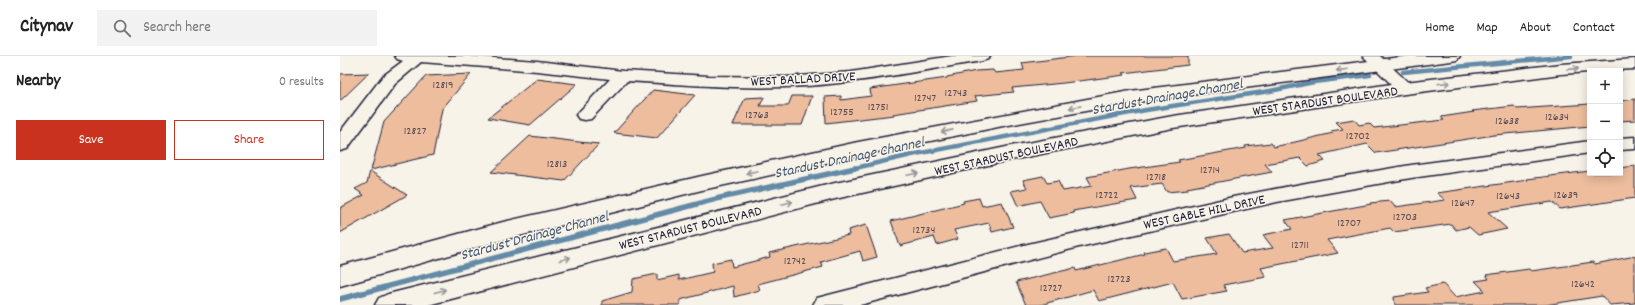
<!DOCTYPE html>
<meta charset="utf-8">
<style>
body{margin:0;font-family:Dekko,sans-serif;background:#f2f2f2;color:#222}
.controls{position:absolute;right:12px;top:12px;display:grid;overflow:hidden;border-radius:0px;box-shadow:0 2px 10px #0003}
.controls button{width:36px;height:36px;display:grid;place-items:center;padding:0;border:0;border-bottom:1px solid #e0e0e0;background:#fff;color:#222;font:20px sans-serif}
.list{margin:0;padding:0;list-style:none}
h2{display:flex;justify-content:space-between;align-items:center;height:52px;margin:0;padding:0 16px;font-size:17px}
h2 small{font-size:13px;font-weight:400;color:#767676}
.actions{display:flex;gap:8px;padding:12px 16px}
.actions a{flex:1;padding:9px 0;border:1px solid #c8321e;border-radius:0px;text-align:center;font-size:14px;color:#c8321e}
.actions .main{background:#c8321e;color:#fff}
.icon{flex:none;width:22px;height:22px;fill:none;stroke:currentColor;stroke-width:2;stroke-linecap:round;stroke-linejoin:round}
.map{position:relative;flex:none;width:1295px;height:249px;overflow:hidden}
header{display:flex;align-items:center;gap:24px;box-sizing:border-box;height:56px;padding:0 20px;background:#fff;border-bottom:1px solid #e0e0e0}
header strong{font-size:19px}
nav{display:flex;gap:22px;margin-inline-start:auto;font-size:14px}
.search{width:280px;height:36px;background:#f2f2f2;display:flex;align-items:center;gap:10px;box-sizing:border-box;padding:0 14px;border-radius:0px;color:#767676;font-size:15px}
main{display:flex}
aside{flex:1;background:#fff}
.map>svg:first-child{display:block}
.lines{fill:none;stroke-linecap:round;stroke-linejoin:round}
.stream-far1{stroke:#638aa7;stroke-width:4.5}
.stream{stroke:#638aa7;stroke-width:5.5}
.building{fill:#edbd9e;stroke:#22223b}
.minor-casing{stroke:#22223b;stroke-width:3}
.tertiary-casing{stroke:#22223b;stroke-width:3}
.minor{fill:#f7f3e8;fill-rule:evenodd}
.tertiary{fill:#f7f3e8;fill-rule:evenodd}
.oneway{stroke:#97959a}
.labels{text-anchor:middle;stroke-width:3;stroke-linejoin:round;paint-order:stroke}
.number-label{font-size:12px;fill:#554954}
.street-label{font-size:14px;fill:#22223b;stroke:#f7f3e8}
.water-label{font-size:15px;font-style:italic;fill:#425671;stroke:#f7f3e8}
</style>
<header>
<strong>Citynav</strong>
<div class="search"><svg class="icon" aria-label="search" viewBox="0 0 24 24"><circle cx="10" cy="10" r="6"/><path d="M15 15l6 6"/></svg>Search here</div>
<nav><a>Home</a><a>Map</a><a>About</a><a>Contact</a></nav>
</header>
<main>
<aside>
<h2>Nearby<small>0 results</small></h2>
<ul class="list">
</ul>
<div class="actions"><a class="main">Save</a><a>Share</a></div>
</aside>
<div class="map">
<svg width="1295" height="249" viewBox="0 0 1295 249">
<rect width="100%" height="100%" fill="#f7f3e8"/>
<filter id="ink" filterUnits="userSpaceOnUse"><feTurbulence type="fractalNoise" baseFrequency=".025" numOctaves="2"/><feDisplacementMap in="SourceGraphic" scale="8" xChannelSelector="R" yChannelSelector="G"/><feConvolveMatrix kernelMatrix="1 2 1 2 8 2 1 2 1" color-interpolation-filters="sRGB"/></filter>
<g filter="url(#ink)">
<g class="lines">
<!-- stream-far1 -->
<g class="stream-far1">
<polyline points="1063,16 1231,0"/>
<polyline points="511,113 576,98 806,54 930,35 974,26 1030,19"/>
</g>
<!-- stream -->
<polyline class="stream" points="0,243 380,142 515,112"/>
</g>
<!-- building -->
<g class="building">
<polygon points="737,0 848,0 848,9 783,17 785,19 724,27 672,32 674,36 635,40 637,45 553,58 554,59 486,67 485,41 501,40 501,44 531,40 530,33 607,22 607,21 636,15 653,14 655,17 684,14 682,7"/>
<polygon points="29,17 0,45 0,18"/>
<polygon points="131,18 102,53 93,99 31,114 44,66 86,20"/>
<polygon points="197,23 237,28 190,69 148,62"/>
<polygon points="313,34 355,39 317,82 274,77"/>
<polygon points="452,40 472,40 462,69 393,69 405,42 424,41 420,50 448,50"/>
<polygon points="1295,43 1295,64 1280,65 1280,45"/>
<polygon points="1250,48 1250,70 1154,79 1036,97 1027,88 979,99 985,105 968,110 960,102 925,108 932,116 847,132 848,134 827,136 822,128 791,132 797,144 733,155 734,157 709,162 700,145 678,150 671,135 687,132 683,124 703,120 707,127 718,125 723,135 752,130 747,121 789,113 840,106 838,104 906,92 905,90 931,87 934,91 993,77 991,75 1003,73 996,66 1014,63 1019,69 1029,67 1034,72 1104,64 1101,61 1134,56 1132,55 1174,50 1177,53"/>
<polygon points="190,80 239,86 259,88 224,125 151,116"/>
<polygon points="1295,110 1295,142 1220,153 1212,146 1148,156 1167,173 1138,179 1129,171 1116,174 1111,168 1054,176 1050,172 987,184 998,197 921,212 926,221 883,229 887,235 842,243 833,226 759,245 753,234 700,249 686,249 676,226 735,212 736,215 805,198 804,196 826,192 833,205 877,198 867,182 889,178 902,197 933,192 923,179 952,173 945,164 1031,148 1030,147 1050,145 1055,151 1105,144 1097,137 1188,124 1187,123 1250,115 1250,117 1280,117 1280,112"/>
<polygon points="30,115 67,139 0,177 0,152 24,139 15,133 27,127"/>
<polygon points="639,142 642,150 662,146 673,171 652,176 649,167 614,174 618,183 597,189 594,181 560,190 551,165 624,147 623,145"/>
<polygon points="526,169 537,201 523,205 520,195 481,206 483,211 418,228 420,234 394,241 393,230 340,244 340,249 262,249 262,245 292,236 293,223 317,218 317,224 339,219 339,224 373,216 372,207 391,203 392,211 430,201 429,197 509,179 508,174"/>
<polygon points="1295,200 1295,247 1270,249 1262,240 1205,249 1055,249 1054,241 1088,236 1085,232 1103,228 1115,241 1145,235 1135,225 1149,223 1146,219 1189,213 1191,215 1253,206 1255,208"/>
</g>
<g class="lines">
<!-- minor casing -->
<g class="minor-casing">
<g id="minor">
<path d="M55 0H128L197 5 283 15 369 20 446 21 511 16 612 0H650L648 3 642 5C577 15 512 29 446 31 393 33 340 28 287 25L251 63 245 64 239 63 236 59 270 23 197 15 81 6 55 28 7 93 0 95V76L43 20 63 5 57 3Z"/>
<polygon points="1023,0 1040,0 1074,32 1071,36 1065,37 1059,36"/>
<polygon points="1295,81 1295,93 1280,94 1280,82"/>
<polygon points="1250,85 1250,97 1071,122 937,146 739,191 520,249 473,249 477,242 688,188 893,141 982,124 1071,109"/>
</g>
</g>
<!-- tertiary casing -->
<g class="tertiary-casing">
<g id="tertiary">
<polygon points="1069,0 1120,0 1117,4 1111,5 790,47 663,70 518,100 362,134 163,184 0,230 0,210 163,166 362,120 518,86 790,35"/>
<polygon points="1295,3 1295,13 1250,15 1250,16 1221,18 1065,38 833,72 671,104 495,143 88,249 35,249 39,242 48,238 495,127 671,90 833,60 1065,26 1221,8"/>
</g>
</g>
<!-- minor -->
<use href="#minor" class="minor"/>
<!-- tertiary -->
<use href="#tertiary" class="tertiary"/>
</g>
<!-- one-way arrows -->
<defs><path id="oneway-shaft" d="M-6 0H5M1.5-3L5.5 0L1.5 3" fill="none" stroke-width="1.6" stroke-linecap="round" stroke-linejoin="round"/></defs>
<g class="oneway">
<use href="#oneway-shaft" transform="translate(1233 13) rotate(-4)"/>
<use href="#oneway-shaft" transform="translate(1002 14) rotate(173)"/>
<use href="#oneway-shaft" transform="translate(1104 27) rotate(-7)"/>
<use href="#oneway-shaft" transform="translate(735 51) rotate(170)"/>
<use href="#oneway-shaft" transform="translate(607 75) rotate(169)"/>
<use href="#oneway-shaft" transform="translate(412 116) rotate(168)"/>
<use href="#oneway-shaft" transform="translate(573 118) rotate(-12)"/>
<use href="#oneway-shaft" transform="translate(447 147) rotate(-14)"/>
<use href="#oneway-shaft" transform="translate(225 203) rotate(-15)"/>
<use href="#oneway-shaft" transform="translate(100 235) rotate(-15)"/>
</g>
</g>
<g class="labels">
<!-- number labels -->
<g class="number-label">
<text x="103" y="32">12819</text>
<text x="616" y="40">12743</text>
<text x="585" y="45">12747</text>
<text x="538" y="54">12751</text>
<text x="502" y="59">12755</text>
<text x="417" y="62">12763</text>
<text x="1217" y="64">12634</text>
<text x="1167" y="68">12638</text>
<text x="75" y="78">12827</text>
<text x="1018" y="83">12702</text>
<text x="217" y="111">12813</text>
<text x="870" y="117">12714</text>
<text x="816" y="124">12718</text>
<text x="767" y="142">12722</text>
<text x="1226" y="142">12639</text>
<text x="1168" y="143">12643</text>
<text x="1123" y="150">12647</text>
<text x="1065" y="164">12703</text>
<text x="1009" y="170">12707</text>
<text x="584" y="177">12734</text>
<text x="960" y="192">12711</text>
<text x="455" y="208">12742</text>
<text x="779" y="226">12723</text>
<text x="1243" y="231">12642</text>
<text x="711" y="235">12727</text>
</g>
<!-- street labels -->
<g class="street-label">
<text transform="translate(463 22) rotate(-3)" y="5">WEST BALLAD DRIVE</text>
<text transform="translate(985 44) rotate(-8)" y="5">WEST STARDUST BOULEVARD</text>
<text transform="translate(666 99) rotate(-12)" y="5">WEST STARDUST BOULEVARD</text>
<text transform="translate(864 155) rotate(-12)" y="5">WEST GABLE HILL DRIVE</text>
<text transform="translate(350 171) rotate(-14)" y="5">WEST STARDUST BOULEVARD</text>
</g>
<!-- water labels -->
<g class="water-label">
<text transform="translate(827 40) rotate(-10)" y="5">Stardust Drainage Channel</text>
<text transform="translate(509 101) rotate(-12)" y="5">Stardust Drainage Channel</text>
<text transform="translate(194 179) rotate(-15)" y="5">Stardust Drainage Channel</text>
</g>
</g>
</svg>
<div class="controls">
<button>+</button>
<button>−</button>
<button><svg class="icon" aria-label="locate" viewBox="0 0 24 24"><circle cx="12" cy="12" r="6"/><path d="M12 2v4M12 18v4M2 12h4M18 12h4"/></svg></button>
</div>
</div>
</main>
